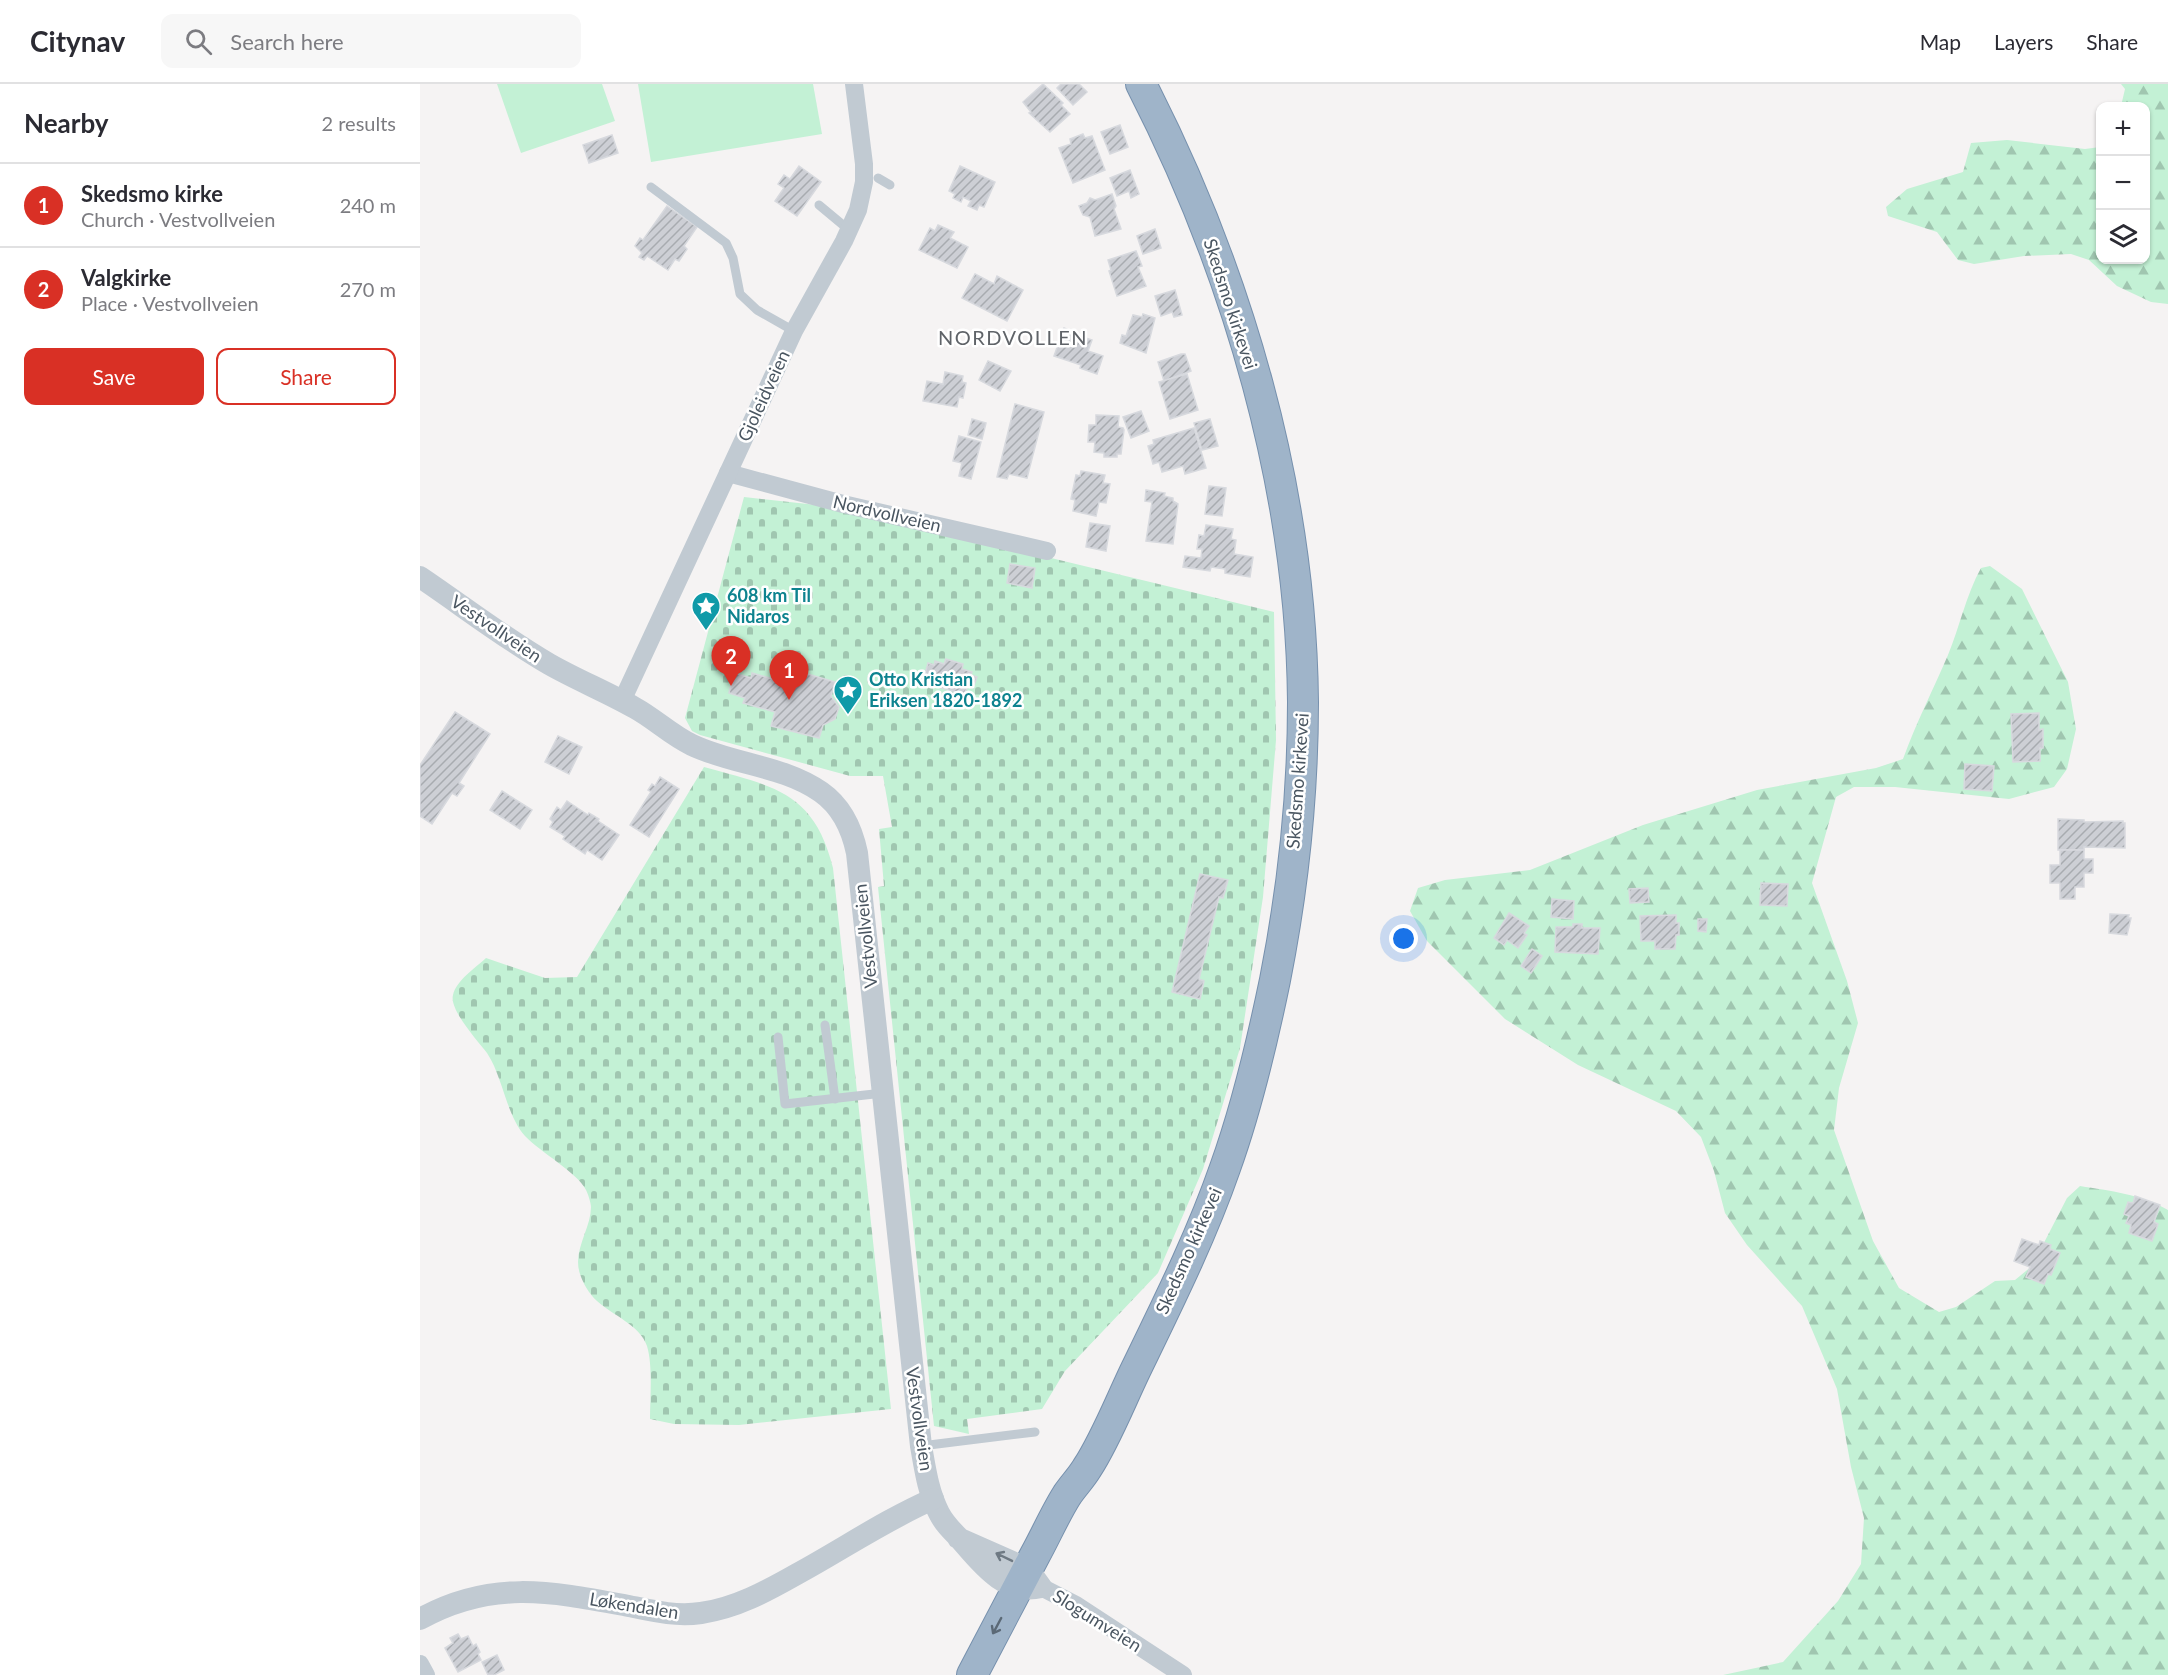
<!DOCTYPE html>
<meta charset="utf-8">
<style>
body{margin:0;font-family:Lato,sans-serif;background:#f7f7f7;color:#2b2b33}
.controls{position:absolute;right:18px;top:18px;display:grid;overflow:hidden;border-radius:12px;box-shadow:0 2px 4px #0004}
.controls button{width:54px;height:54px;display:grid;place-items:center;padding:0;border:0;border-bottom:2px solid #e1e1e2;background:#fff;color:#2b2b33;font:30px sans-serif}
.you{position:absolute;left:984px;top:855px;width:21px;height:21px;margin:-15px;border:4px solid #fff;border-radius:50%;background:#1a73e8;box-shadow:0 0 0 9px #1a73e833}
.badge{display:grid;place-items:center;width:39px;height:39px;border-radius:50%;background:#d93025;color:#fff;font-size:20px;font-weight:700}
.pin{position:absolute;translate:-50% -50px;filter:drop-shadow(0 2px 3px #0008)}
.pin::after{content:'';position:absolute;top:32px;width:21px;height:18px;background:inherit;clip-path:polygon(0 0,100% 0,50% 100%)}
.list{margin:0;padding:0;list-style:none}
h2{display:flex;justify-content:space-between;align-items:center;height:78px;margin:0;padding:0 24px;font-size:26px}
h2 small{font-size:20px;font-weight:400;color:#7c7c81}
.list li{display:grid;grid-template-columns:39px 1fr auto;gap:18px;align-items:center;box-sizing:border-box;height:84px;padding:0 24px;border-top:2px solid #e1e1e2}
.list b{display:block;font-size:22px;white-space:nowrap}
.list p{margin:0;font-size:20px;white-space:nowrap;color:#7c7c81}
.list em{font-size:20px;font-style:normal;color:#7c7c81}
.actions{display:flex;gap:12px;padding:18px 24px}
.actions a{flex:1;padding:14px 0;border:2px solid #d93025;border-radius:12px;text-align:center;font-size:21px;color:#d93025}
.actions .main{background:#d93025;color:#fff}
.icon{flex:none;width:33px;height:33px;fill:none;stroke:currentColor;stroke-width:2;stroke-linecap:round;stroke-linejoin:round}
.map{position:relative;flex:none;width:1748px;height:1591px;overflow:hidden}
header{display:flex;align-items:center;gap:36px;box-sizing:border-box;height:84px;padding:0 30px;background:#fff;border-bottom:2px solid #e1e1e2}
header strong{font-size:28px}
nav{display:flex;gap:33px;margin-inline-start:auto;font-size:21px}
.search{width:420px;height:54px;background:#f7f7f7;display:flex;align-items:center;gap:15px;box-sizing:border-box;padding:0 21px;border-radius:12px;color:#7c7c81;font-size:22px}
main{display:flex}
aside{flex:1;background:#fff}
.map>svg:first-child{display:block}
.forest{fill:url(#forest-firs)}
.cemetery{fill:url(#cemetery-stones)}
.garden{fill:#c3f1d5}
.building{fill:url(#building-hatch);stroke:#d7d9de;stroke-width:1.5}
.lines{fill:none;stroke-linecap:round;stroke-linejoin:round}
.trunk-casing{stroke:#7690ad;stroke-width:32}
.service{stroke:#c1cad2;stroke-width:9}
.minor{stroke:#c1cad2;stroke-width:18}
.tertiary{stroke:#c1cad2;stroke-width:22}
.trunk{stroke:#9fb4c9;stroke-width:30}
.oneway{stroke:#6e7983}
.oneway2{stroke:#5b6976}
.labels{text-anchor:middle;stroke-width:5;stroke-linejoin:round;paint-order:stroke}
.street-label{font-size:18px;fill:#4a5661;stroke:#fff}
.culture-label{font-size:18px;font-weight:bold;fill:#0d838f;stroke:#fff;text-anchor:start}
.neighbourhood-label{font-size:20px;letter-spacing:1.5px;fill:#5f6368;stroke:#fff}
</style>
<header>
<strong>Citynav</strong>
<div class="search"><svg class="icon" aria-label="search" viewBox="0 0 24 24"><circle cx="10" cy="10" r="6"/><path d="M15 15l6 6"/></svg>Search here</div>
<nav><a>Map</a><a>Layers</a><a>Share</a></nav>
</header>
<main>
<aside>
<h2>Nearby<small>2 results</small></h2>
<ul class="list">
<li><span class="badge">1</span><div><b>Skedsmo kirke</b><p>Church · Vestvollveien</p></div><em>240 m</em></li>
<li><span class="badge">2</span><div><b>Valgkirke</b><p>Place · Vestvollveien</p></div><em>270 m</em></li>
</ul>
<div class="actions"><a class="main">Save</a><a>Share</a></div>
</aside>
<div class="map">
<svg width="1748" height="1591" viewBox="0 0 1748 1591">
<defs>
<pattern id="forest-firs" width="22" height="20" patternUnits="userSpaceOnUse" patternTransform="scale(1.5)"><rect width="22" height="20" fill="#c3f1d5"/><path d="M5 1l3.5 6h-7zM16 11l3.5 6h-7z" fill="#a0c6b0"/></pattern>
<pattern id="cemetery-stones" width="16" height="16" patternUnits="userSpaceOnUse" patternTransform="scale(1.5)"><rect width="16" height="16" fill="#c3f1d5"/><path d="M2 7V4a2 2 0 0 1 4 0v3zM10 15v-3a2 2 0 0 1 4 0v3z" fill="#a0c6b0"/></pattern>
<pattern id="building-hatch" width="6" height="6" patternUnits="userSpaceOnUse" patternTransform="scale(1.5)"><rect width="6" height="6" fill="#cdcfd5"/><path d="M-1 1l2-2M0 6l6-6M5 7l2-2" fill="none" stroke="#a8abb0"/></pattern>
</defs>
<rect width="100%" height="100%" fill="#f5f3f3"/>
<!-- forest -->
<g class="forest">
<polygon points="1701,0 1748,0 1748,220 1731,218 1697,202 1669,176 1651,170 1604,172 1554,180 1538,176 1517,148 1468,132 1466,123 1487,105 1543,88 1551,59 1587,56 1665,65 1680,63 1680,176 1726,176 1726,22 1701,22 1705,5"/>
<path d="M1570 482 1602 505 1648 598 1656 645 1647 685 1634 703 1589 715 1475 703H1434L1416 713 1392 799 1427 897 1438 939 1419 1004 1414 1046 1453 1157 1479 1204 1519 1228 1536 1223 1575 1197 1595 1196 1612 1182 1647 1114 1660 1102C1690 1107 1721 1110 1748 1126V1591H1303L1363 1578 1418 1517 1441 1480 1444 1434 1431 1383 1417 1305 1382 1222 1327 1161 1305 1129 1294 1087 1281 1053 1256 1027 1158 981 1085 935 1007 857 990 827 998 804 1025 796 1110 786 1223 741 1337 706 1456 684 1483 675C1496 639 1513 606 1528 571 1540 542 1546 511 1561 484Z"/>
</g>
<!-- cemetery -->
<g class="cemetery">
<polygon points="324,413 424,424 854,528 856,656 843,813 820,964 783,1085 738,1189 645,1287 622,1325 547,1335 549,1350 514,1342 458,803 464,802 459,745 472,743 463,692 430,692 280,651 272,647 265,634"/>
<path d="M284 683C351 702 394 706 413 784L471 1325 319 1341 254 1340 230 1335C230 1314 233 1282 227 1262 220 1241 192 1231 177 1217 169 1210 163 1199 160 1190 152 1167 171 1145 171 1123 171 1119 168 1110 166 1106 158 1089 120 1068 105 1052 86 1031 83 993 67 969 58 957 29 926 33 911 36 897 55 884 66 874L125 894 157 893Z"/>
</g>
<!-- garden -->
<g class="garden">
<polygon points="77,0 182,0 195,37 101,69"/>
<polygon points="218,0 393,0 402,50 231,78"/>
</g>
<!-- building -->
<g class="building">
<polygon points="623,0 643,19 641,21 650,30 630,48 609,29 611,28 603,18"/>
<polygon points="641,0 659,0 667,8 653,21 637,4"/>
<polygon points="700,41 708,63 690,70 681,48"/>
<polygon points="663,50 665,54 672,52 685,86 653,99 639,64 651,60 650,55"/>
<polygon points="192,51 198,69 169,79 163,61"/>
<polygon points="379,82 401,98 377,132 355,117 364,104 358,100 364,91 370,95"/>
<polygon points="540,82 575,98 564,123 559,121 557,126 548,122 551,117 543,113 541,118 533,114 535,110 529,107"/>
<polygon points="710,86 719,110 711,114 709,107 697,112 690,94"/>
<polygon points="692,110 696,122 694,125 701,145 675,152 670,133 663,131 659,122 667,119 670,114 675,116"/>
<polygon points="247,122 277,143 264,162 267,165 259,177 255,175 248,186 227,172 224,176 219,173 222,169 215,162 220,154 223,156"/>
<polygon points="518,141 534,148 530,154 548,163 537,184 499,166 510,144 515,147"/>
<polygon points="735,145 741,164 723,170 717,152"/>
<polygon points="716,167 722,182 718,183 726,202 697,212 689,187 691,186 688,176"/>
<polygon points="555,190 574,200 577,192 603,206 587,237 542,214"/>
<polygon points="755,206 762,231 754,233 752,228 741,232 735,212"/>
<polygon points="723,230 735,234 726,269 700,259 702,251 706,252 713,231 722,233"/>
<polygon points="644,244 649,246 650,249 672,256 668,267 683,272 677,290 660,284 661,281 634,272"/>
<polygon points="761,270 765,270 771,287 744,297 738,278"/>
<polygon points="568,277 591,287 580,307 559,296"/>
<polygon points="525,288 543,292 542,298 546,299 543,314 539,313 537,323 503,317 507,297 523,300"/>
<polygon points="767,290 778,326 750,335 739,298"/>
<polygon points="595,320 624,328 607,394 589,390 587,395 577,393"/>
<polygon points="721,327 729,347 711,354 703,333"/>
<polygon points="676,331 699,332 698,343 703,344 704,346 701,370 697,370 697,373 684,373 684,369 674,368 675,358 668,358 669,341 676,341"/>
<polygon points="552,335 566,339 562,355 548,351"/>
<polygon points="790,335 798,362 782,366 774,339"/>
<polygon points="774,344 786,384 765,390 763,382 742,388 739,378 733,380 728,362 734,360 733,356"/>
<polygon points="539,352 561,358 551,395 539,392 542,379 533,377"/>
<polygon points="661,387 685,391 683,399 690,400 686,419 679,418 676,432 653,427 655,416 651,415 656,391 660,392"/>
<polygon points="789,402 806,404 802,432 785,430"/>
<polygon points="726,406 745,409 744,412 753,414 753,417 758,420 753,460 726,457 732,418 725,417"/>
<polygon points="670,439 690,442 686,467 666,463"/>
<polygon points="786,441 813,445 811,455 816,456 814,470 833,473 830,493 805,489 805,485 791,483 790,487 763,483 765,472 781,474 782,465 777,465 779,451 784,452"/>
<polygon points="590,480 615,484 612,504 587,499"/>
<polygon points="526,575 543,580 542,585 552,588 551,591 557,593 553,604 548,602 545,608 543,610 518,603 519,598 510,595 511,591 505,590 508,579 514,581 515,577 524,580"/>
<polygon points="367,584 415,598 411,612 419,623 415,635 403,641 399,654 351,642 355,628 323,619 325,614 309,609 314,589 331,594 332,589 363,598"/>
<polygon points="35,628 70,650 39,699 44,702 37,712 32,709 12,740 0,732 0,681"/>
<polygon points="1619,629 1619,646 1623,645 1623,664 1620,664 1620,677 1593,678 1591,630"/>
<polygon points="138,652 162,663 149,690 125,678"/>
<polygon points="1545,680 1574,682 1572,707 1544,705"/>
<polygon points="240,693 259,705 229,753 210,741 231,708 228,706 232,700 235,702"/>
<polygon points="82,707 112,726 100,745 70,726"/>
<polygon points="147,717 168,731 169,729 179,735 178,737 199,751 182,776 167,766 165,770 143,755 145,752 130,743 133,738 130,735 137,723 141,726"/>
<polygon points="1638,735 1664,736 1664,738 1703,737 1703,739 1705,739 1705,764 1664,763 1664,766 1638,766"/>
<polygon points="1640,766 1664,766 1664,775 1673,775 1673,789 1664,789 1664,803 1655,803 1655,815 1640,815 1640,799 1630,799 1630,781 1640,781"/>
<polygon points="780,790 808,796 803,814 799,813 779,895 784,897 780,915 752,908"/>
<polygon points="1341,799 1368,800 1367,822 1340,821"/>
<polygon points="1228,804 1229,818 1210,819 1209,805"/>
<polygon points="1132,815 1154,817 1153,835 1131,833"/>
<polygon points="1089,829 1109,842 1104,849 1107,851 1098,864 1087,856 1084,861 1074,854"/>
<polygon points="1690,830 1709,831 1708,834 1711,834 1707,851 1689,849"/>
<polygon points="1256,831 1256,839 1259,839 1259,851 1256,851 1255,865 1235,865 1235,857 1221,857 1220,832"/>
<polygon points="1278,835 1287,835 1286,848 1278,847"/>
<polygon points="1153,840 1162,840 1162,844 1180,844 1178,870 1135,868 1136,843 1153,843"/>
<polygon points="1112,865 1122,872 1111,889 1101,882"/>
<polygon points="1715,1112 1740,1121 1734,1138 1738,1140 1732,1157 1709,1149 1711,1141 1706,1139 1709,1132 1704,1130 1708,1118 1713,1119"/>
<polygon points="1602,1155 1619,1161 1620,1157 1631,1161 1630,1165 1640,1169 1631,1191 1628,1190 1624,1200 1606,1193 1610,1183 1594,1177"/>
<polygon points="38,1550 41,1555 48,1552 53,1562 56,1560 60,1568 58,1570 61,1576 38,1588 25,1564 33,1559 30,1554"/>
<polygon points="77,1571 84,1586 74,1591 68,1591 62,1578"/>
</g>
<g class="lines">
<!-- trunk casing -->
<g class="trunk-casing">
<path id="trunk" d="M552 1591C573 1551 594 1511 615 1471 626 1451 635 1430 647 1411 653 1402 661 1394 667 1384 685 1357 701 1316 716 1285 748 1219 781 1153 805 1084 827 1023 842 959 855 896 873 805 883 711 883 618 881 405 818 189 721 0"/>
</g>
<!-- service -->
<g class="service">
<polyline points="458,94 470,101"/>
<polyline points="231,103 306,159 313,174 320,210 337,226 374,247"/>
<polyline points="399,121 429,146"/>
<polyline points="405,941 415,1015"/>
<polyline points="358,953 365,1020 463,1009"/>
<polyline points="501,1362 615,1348"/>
</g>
<!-- minor -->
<g class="minor">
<polyline points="308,389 423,420 627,467"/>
<polyline points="202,617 374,247 424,157 438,126 444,98 444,80 434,0"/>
<polyline points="621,1503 656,1521 763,1591"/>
<polyline points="0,1580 6,1591"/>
</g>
<!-- tertiary -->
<g class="tertiary">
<path d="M0 493C43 522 84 554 129 580 157 596 187 608 215 624 235 635 251 651 272 661 314 681 362 681 401 708 421 722 432 745 437 769L501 1362C505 1384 508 1408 519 1429 524 1439 531 1446 539 1454 560 1478 584 1512 621 1503L608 1485 538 1454"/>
<path d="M0 1535C70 1496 129 1507 204 1521 229 1526 254 1533 281 1529 316 1524 347 1507 377 1490 423 1465 465 1436 513 1415"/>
</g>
<!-- trunk -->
<use href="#trunk" class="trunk"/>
</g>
<!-- one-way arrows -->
<defs><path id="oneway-shaft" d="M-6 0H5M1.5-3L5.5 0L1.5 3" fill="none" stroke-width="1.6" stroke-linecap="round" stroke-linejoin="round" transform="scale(1.5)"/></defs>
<use class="oneway" href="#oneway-shaft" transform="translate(584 1473) rotate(-154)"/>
<use class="oneway2" href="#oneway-shaft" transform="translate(577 1542) rotate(118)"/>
<!-- icons -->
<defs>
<g id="sight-pin" transform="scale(1.5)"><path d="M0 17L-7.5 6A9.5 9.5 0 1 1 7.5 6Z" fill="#0f9aa8" stroke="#fff"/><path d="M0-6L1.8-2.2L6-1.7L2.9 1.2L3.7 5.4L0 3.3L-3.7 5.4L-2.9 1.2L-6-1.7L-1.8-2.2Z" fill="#fff"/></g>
</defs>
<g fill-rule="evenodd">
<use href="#sight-pin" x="286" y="522"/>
<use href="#sight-pin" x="428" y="606"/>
</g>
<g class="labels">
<!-- street labels -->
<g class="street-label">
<text transform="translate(810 220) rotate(72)" y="6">Skedsmo kirkevei</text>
<text transform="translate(344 312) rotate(-65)" y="6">Gjoleidveien</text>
<text transform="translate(467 430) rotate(13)" y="6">Nordvollveien</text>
<text transform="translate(76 545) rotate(34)" y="6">Vestvollveien</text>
<text transform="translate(878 697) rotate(-86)" y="6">Skedsmo kirkevei</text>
<text transform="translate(446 852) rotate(-96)" y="6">Vestvollveien</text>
<text transform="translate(769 1167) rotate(-66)" y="6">Skedsmo kirkevei</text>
<text transform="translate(499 1335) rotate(82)" y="6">Vestvollveien</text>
<text transform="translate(214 1522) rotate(9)" y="6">Løkendalen</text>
<text transform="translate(677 1537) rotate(32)" y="6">Slogumveien</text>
</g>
<!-- culture labels -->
<g class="culture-label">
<text x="307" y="518">608 km Til<tspan x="307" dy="21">Nidaros</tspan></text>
<text x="449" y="602">Otto Kristian<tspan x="449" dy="21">Eriksen 1820-1892</tspan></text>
</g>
<!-- neighbourhood labels -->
<g class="neighbourhood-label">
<text x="593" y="261">NORDVOLLEN</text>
</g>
</g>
</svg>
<div class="controls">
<button>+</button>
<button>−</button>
<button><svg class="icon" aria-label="layers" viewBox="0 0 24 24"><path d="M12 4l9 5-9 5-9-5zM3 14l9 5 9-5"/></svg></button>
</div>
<div class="you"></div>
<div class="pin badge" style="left:369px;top:616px">1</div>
<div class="pin badge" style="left:311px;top:602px">2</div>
</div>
</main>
